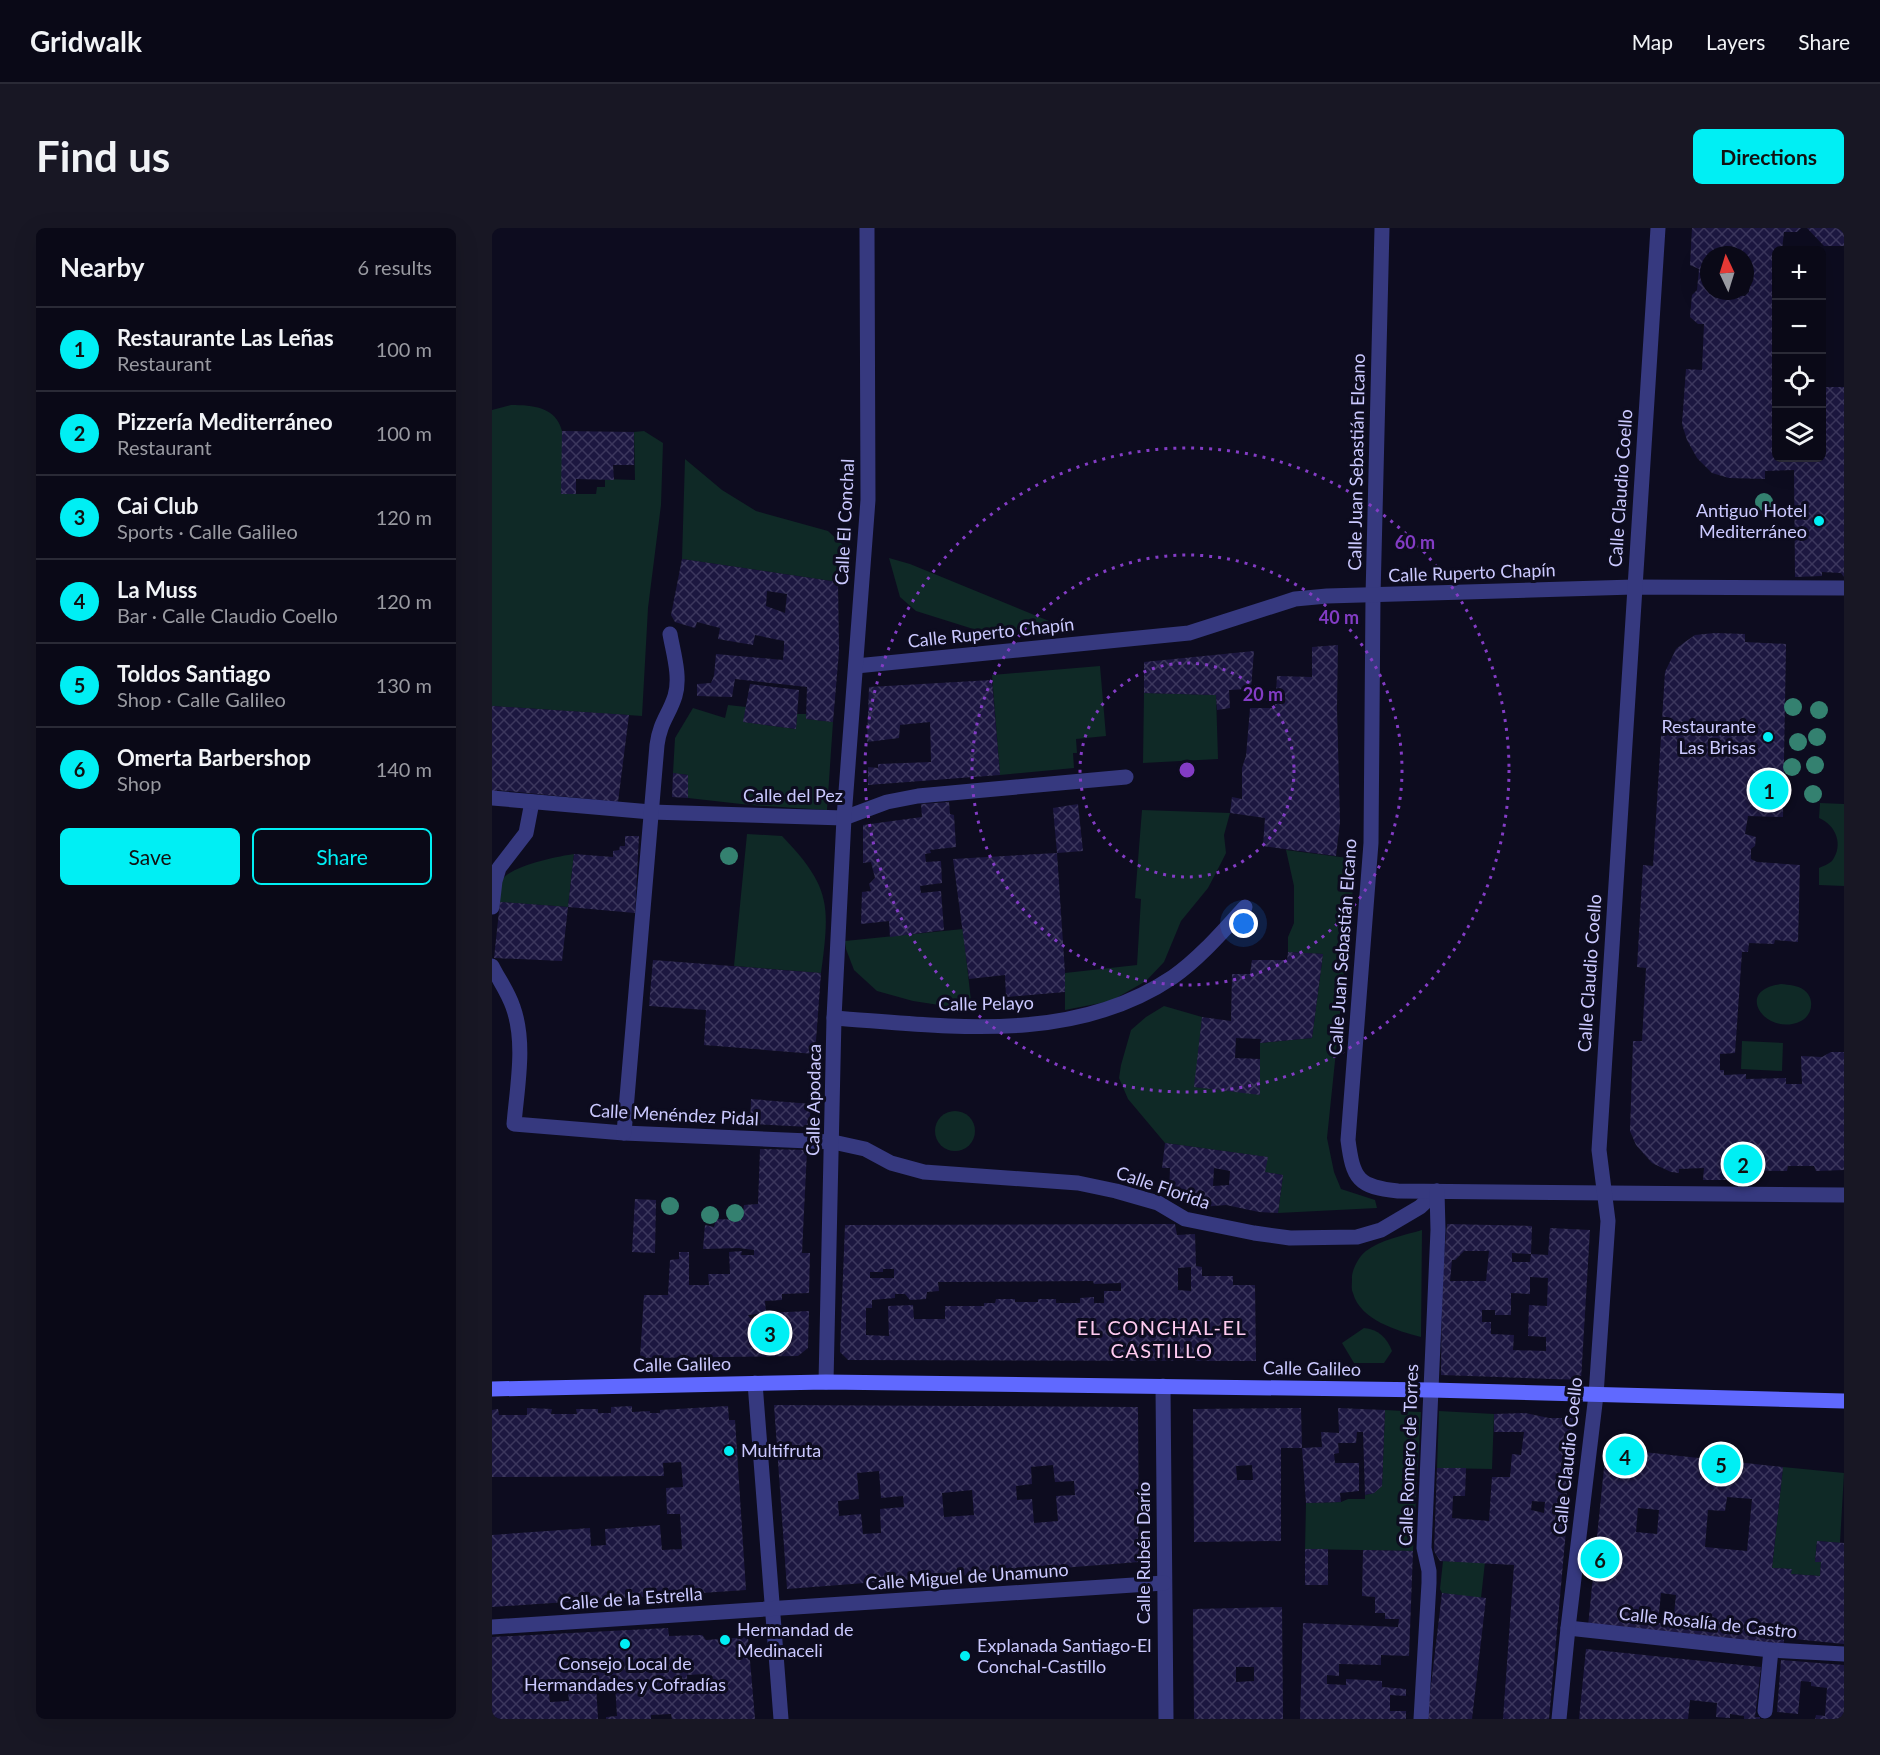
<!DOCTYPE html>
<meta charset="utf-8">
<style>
body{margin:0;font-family:Lato,sans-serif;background:#181724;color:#f1f3f6}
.controls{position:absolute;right:18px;top:18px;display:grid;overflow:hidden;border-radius:9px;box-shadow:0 6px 24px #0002}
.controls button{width:54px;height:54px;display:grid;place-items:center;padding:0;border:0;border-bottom:2px solid #2a2a36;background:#0a0917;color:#f1f3f6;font:30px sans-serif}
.compass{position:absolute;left:1208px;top:18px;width:54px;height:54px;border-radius:50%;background:#0a0917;box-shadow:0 6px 24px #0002;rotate:356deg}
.you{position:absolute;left:752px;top:696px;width:21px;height:21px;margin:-15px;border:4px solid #fff;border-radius:50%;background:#1a73e8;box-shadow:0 0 0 9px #1a73e833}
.badge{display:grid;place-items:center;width:39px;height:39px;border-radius:50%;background:#00eff4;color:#111;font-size:20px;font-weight:700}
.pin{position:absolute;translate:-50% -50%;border:3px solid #fff;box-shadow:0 2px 6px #0006}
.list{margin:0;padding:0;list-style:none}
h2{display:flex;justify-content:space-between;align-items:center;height:78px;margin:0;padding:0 24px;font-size:26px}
h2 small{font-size:20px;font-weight:400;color:#999aa1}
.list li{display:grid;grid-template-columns:39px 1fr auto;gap:18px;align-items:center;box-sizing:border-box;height:84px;padding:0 24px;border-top:2px solid #2a2a36}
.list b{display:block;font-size:22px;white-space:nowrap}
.list p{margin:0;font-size:20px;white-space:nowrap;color:#999aa1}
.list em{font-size:20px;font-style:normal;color:#999aa1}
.actions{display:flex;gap:12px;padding:18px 24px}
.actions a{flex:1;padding:14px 0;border:2px solid #00eff4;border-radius:9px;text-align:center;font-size:21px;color:#00eff4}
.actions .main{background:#00eff4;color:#111}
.icon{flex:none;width:33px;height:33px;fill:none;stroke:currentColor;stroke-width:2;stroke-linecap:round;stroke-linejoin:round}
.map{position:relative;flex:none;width:1352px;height:1491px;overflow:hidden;border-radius:9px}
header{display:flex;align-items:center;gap:36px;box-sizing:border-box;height:84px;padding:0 30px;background:#0a0917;border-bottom:2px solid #2a2a36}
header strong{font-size:28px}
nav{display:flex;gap:33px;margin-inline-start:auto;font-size:21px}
.intro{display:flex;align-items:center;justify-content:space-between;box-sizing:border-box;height:144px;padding:0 36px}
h1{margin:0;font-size:42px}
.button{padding:15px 27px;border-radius:9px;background:#00eff4;color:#111;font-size:21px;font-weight:700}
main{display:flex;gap:36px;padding:0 36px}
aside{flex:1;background:#0a0917;border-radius:9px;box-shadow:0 6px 24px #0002}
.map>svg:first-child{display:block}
.green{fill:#0f2926}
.building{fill:url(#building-cross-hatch);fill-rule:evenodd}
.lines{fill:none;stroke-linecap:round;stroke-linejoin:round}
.lane{stroke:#36397f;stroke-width:15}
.street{stroke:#36397f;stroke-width:15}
.secondary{stroke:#6069ff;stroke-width:15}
.tree{fill:#348170}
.ring{fill:none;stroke:#833cc5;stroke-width:3;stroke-dasharray:3 6}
.poi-dot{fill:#00eff4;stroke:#0d0c1f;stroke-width:2}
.labels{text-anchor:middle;stroke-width:6;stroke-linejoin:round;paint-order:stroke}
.street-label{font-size:18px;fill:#cbc9ff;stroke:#0d0c1f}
.poi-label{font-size:18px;fill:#cbc9ff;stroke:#0d0c1f;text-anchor:start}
.neighbourhood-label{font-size:20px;letter-spacing:1.5px;fill:#ffcbf0;stroke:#0d0c1f}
.centre{fill:#833cc5;stroke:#0d0c1f;stroke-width:3}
.ring-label{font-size:18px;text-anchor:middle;font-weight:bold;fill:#833cc5;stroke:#0d0c1f;stroke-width:6;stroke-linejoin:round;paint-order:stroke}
</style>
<header>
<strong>Gridwalk</strong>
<nav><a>Map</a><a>Layers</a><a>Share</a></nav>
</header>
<div class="intro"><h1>Find us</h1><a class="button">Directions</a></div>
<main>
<aside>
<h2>Nearby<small>6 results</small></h2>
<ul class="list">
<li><span class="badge">1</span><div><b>Restaurante Las Leñas</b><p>Restaurant</p></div><em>100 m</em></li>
<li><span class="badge">2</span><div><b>Pizzería Mediterráneo</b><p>Restaurant</p></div><em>100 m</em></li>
<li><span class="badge">3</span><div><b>Cai Club</b><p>Sports · Calle Galileo</p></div><em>120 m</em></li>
<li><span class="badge">4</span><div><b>La Muss</b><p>Bar · Calle Claudio Coello</p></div><em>120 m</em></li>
<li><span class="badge">5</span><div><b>Toldos Santiago</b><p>Shop · Calle Galileo</p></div><em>130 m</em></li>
<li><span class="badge">6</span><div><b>Omerta Barbershop</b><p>Shop</p></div><em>140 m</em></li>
</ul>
<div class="actions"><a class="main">Save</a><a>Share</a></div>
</aside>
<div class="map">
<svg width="1352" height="1491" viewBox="0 0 1352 1491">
<defs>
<pattern id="building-cross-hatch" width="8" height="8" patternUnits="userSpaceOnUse" patternTransform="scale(1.5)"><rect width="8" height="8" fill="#1c1740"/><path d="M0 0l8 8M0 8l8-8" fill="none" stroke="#3c375d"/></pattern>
</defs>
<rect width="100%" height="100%" fill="#0d0c1f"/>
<!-- green -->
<g class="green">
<path d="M19 177C41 177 64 179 70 203V266H104L105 259H113V251L143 252 142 204 152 203 171 215 169 277 156 380 150 488 0 478V182Z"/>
<polygon points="193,231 230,262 264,283 336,303 352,318 346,354 190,331"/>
<polygon points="397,330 418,336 562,395 553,399 494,405 424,383 408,369"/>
<polygon points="608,438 614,508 584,511 585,525 581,525 582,540 508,547 500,447"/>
<polygon points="652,465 724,467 726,531 651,535"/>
<polygon points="236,477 254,479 252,494 304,501 305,486 314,486 315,491 341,494 335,582 258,577 196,570 196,547 181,545 183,510 201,480 233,490"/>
<path d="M1328 575 1352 576V658L1327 657V640C1331 638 1337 636 1340 633 1352 617 1344 597 1327 590Z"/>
<polygon points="650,582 738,585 732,607 734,625 729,635 716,660 689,693 672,734 654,753 619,773 573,782 573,745 645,737 649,671 643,670"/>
<path d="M255 606 290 608C339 659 338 677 329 745L242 738Z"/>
<polygon points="794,622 864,631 835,910 842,944 849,961 883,972 885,980 786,985 791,947 773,944 775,929 673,915 636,871 627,850 629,837 639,802 654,789 672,778 710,789 703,859 768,866 768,815 820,810 831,726 796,724 796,709 802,695 802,658"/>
<path d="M82 626 76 679 8 674C8 666 7 657 11 651 19 638 67 628 82 626Z"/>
<polygon points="471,701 480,782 421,773 385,763 362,742 354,721 353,713"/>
<path d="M1289 756C1297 757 1305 757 1312 762 1323 770 1321 787 1309 793 1275 810 1240 762 1289 756Z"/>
<polygon points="1250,813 1291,815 1290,843 1249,841"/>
<circle cx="463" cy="903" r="20"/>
<path d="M930 1002 929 1109C906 1103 868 1092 861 1065 859 1061 860 1056 860 1051 859 1043 867 1028 874 1023 888 1012 913 1007 930 1002Z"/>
<path d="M872 1100C886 1101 895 1110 900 1123L892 1135H862L850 1115Z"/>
<polygon points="893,1182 929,1184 921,1323 813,1321 814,1275 849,1274 856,1271 873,1271 873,1267 882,1265 890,1258"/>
<polygon points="947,1183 1002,1186 1000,1241 945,1240"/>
<polygon points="1291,1239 1352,1245 1348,1315 1325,1313 1323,1333 1329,1334 1328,1348 1299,1346 1299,1341 1280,1340"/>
<polygon points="951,1333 993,1334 989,1370 950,1365 948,1361"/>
</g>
<!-- building -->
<g class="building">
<path d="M1200 0H1309L1305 4H1292L1290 22H1284V84L1280 146 1284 147V230H1330V159H1352V349L1349 345 1330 344V348L1303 349 1302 242 1273 243V251L1237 250 1220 245 1205 230 1195 212 1190 196 1194 141 1210 142 1212 96H1206L1198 89 1200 67 1205 62 1207 41 1198 37ZM1217 27H1253V43L1258 48 1257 64 1253 68 1236 67 1232 63H1217Z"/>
<polygon points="1315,0 1352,0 1352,18 1332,18"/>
<polygon points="70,203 142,204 142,237 121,237 122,252 84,251 84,266 69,266"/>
<path d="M190 331 346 354 347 423 341 494 314 491 315 459 243 451 240 469 205 468V456L219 455 222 448 224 426 291 432 292 419V413L263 407 261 417 226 411 228 400 205 394 203 400 183 394 179 387ZM275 363 295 366 293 385 274 378Z"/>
<polygon points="1223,405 1253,406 1253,414 1294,416 1291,589 1256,588 1253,606 1264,609 1263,618 1259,621 1259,631 1265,634 1308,637 1306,714 1283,712 1282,716 1257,715 1256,724 1250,724 1243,825 1228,826 1228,842 1232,842 1232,847 1254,846 1254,851 1294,850 1294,856 1310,856 1309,828 1330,829 1339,824 1352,824 1352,942 1324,943 1322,938 1296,938 1295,943 1236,942 1235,952 1211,952 1212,940 1187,941 1187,945 1179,944 1160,935 1144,917 1138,903 1141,813 1150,813 1154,740 1145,739 1151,637 1161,638 1173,444 1184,421 1193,414 1203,407"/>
<polygon points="846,417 845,480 848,594 844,628 771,618 773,590 738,585 740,569 750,571 750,540 754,528 758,480 783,480 785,448 820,449 820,419"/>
<polygon points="762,423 759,461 737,462 738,480 725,482 724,467 652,465 652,434"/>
<polygon points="500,452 508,547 376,557 376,539 386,540 386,536 439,534 438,494 408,497 407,510 375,514 377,459"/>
<polygon points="258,456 307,462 304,501 251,494"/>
<polygon points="0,478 137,487 126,574 5,562 5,566 0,565"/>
<polygon points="181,545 196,547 196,570 180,569"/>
<polygon points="457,574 458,586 462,587 464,619 438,622 439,625 433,626 434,634 449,633 450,655 428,658 429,665 449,663 452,702 398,709 397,693 369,696 370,664 379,663 377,656 383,650 379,634 371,635 371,597 430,589 429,576"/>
<polygon points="586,576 591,623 565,625 573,745 573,764 514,769 513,747 477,751 461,631 565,625 561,580"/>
<polygon points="133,608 147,608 143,685 76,679 70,733 2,730 8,674 76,679 82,626 121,629 121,623 127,622 128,618 133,618"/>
<polygon points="796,724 831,726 820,810 768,815 769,811 744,810 743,830 768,831 768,867 702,859 710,789 739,793 740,746 758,746 760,732 795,732"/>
<polygon points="161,732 329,745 323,826 212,817 214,782 157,778"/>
<polygon points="259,871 319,876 317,899 258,896"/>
<path d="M673 915 776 929 773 944 791 947 786 985 767 984 734 977 709 979 698 976 677 963 678 940H670ZM722 940 738 943 737 957 721 958Z"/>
<polygon points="268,921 315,922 310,1025 318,1025 317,1065 290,1066 290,1072 273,1073 274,1085 256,1087 258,1090 274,1090 274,1085 317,1083 316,1120 306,1128 148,1130 152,1067 176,1067 178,1032 187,1031 187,1024 197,1024 197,1057 217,1057 216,1046 238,1046 237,1024 250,1023 249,1027 262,1027 262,1022 247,1020 211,1021 213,997 222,999 224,991 250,992 252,977 266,976"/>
<polygon points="143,971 164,972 163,1025 140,1024"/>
<path d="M683 996 685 1007 703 1006 704 1038 710 1039V1048H741V1057H763L764 1133 356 1132 348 1124 353 997ZM699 1039V1063L686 1062V1040ZM391 1041H402V1050H378V1044H391ZM601 1053 602 1056 629 1055V1063H612V1075H602V1069L588 1070V1075H564V1071H546V1074H523V1071H504L503 1075H492V1078H453V1091H422L421 1077 396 1078 397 1108 374 1107V1080H380V1072L403 1070V1066H413L418 1072 434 1071 435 1064 447 1063 446 1054Z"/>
<path d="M955 996 1040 998 1039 1026 1020 1025V1034H1038L1039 1026 1056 1027 1058 1000 1098 1002 1089 1152 949 1147 950 1052ZM972 1023H997L994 1053H958L960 1032H963ZM1038 1049 1056 1050 1055 1078 1037 1077 1036 1108 1054 1109V1123L1021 1122 1022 1107 999 1106V1094H990V1082H1003V1087H1019V1065L1038 1066Z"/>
<path d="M282 1177 646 1179 647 1334 295 1361ZM561 1237 563 1254 582 1253 583 1267 564 1268 566 1293 542 1295 540 1271 525 1272 524 1258 540 1256 539 1239ZM387 1243 389 1270 411 1268 412 1279 388 1281 389 1305 371 1306 369 1286 347 1288 346 1273 367 1271 365 1245ZM480 1262 482 1287 452 1289 450 1265Z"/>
<polygon points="140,1178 140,1184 158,1183 158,1185 168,1185 168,1182 236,1178 237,1192 243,1192 254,1362 0,1379 0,1307 98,1300 99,1318 114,1317 113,1301 168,1297 170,1322 190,1321 188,1286 175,1286 174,1260 191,1259 189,1234 171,1235 172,1248 0,1249 0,1182 6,1181 7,1187 35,1187 35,1180 60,1181 59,1186 85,1186 84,1181 106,1181 106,1185 119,1185 119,1179"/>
<path d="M809 1180 810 1220H789V1313L702 1314 701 1181ZM760 1237 761 1252H745L744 1238Z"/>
<polygon points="846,1180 893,1182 890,1258 882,1265 873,1267 871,1204 865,1204 864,1215 846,1215 847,1225 842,1226 843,1235 867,1235 867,1263 848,1265 849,1274 814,1275 810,1220 830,1219 829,1204 847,1205"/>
<path d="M1033 1185 1057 1190H1081L1072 1302H1074L1057 1491H1011L1022 1337 948 1333 942 1323 945 1240H974L973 1268H961L960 1290 997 1293 1000 1249H1018L1020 1226 1029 1227 1032 1204H1002V1186ZM1040 1273 1053 1274 1052 1285 1039 1282Z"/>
<path d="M1114 1220 1291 1239 1280 1340 1300 1341 1299 1346 1328 1348 1329 1334H1323L1325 1313 1352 1315V1416L1292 1410V1416L1096 1398ZM1235 1269 1260 1271 1255 1323 1213 1319 1216 1282 1233 1283ZM1146 1280 1167 1282 1165 1306 1144 1304ZM1169 1365 1184 1367 1181 1396 1166 1395ZM1274 1395 1291 1396 1289 1412 1273 1411Z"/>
<rect x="813" y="1321" width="23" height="36"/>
<polygon points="871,1322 921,1323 917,1428 889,1427 889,1437 847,1436 847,1448 835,1447 835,1456 854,1457 854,1451 890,1453 890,1459 914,1461 914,1468 898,1467 898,1483 914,1483 914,1491 808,1491 811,1395 906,1399 907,1391 893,1391 893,1385 883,1385 883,1369 870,1368"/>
<polygon points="950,1365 994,1370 980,1491 935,1491"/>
<path d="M790 1379 791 1491H702L701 1381ZM744 1439H762V1453L744 1454Z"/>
<path d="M176 1400 177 1408 210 1407 214 1412 256 1409 263 1491H180L179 1486 159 1487V1491H114V1489L125 1488 123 1456 104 1457 106 1491H0V1409ZM214 1446 216 1465 196 1466 195 1447ZM75 1454 77 1473 58 1474 56 1456Z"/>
<polygon points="1094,1421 1269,1439 1263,1489 1268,1489 1268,1491 1252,1491 1252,1488 1238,1486 1238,1490 1224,1489 1225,1475 1198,1472 1196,1491 1087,1491"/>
<polygon points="1289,1432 1352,1437 1352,1491 1323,1491 1324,1487 1333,1488 1335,1460 1319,1458 1319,1454 1309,1453 1306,1486 1285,1484"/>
</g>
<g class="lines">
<!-- lane -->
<g class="lane">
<polyline points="0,679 3,653 7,640 34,605 40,574"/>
<path d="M0 738C7 752 16 764 21 779 34 815 25 859 22 896L132 905 341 914 373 921 399 935 432 944 586 955 624 963 666 975 693 991 762 1005 798 1010 865 1009 889 1002 928 979 945 963"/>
<path d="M342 790C456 798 580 817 681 749 708 730 731 703 753 679"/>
</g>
<!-- street -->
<g class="street">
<path d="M890 0 881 368 879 615 856 912C861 951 866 959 906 963L1352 967"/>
<polyline points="364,438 697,405 803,371 835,368 1142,359 1352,360"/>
<polyline points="0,570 159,584 352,590 395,574 426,568 634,549"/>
<path d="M132 905 165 517C168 494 177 487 183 468 189 449 181 424 178 406"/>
<polyline points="334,1154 342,790 352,590 376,272 375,0"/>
<polyline points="263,1155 289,1491"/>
<polyline points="671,1158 674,1491"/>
<polyline points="0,1399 672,1355"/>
<polyline points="1076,1400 1279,1422 1352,1426"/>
<polyline points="1273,1483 1279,1422"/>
<polyline points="929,1491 937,1355 937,1343 932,1320 946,1002 945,963"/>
<polyline points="1067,1491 1076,1400 1104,1167 1116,993 1107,922 1166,0"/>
</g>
<!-- secondary -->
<polyline class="secondary" points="0,1161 334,1154 939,1162 1352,1173"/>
</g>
<!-- trees -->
<g class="tree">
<circle cx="1272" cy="274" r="9"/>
<circle cx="1301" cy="479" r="9"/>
<circle cx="1327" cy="482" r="9"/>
<circle cx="1325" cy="509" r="9"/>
<circle cx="1306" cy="514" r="9"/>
<circle cx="1323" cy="537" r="9"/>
<circle cx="1300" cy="539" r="9"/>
<circle cx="1321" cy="566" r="9"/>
<circle cx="237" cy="628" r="9"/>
<circle cx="178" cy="978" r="9"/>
<circle cx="243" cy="985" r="9"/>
<circle cx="218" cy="987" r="9"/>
</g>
<!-- distance rings -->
<g class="ring">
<circle cx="695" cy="542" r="107"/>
<circle cx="695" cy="542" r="215"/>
<circle cx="695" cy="542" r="322"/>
</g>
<!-- markers -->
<g class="poi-dot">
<circle cx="1327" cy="293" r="6"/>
<circle cx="1276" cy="509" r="6"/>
<circle cx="237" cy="1223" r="6"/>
<circle cx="233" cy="1412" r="6"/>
<circle cx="133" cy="1416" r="6"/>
<circle cx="473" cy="1428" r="6"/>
</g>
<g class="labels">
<!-- street labels -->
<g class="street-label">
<text transform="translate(865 234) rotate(-89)" y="6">Calle Juan Sebastián Elcano</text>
<text transform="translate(1129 260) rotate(-86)" y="6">Calle Claudio Coello</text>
<text transform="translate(353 294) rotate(-87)" y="6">Calle El Conchal</text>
<text transform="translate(980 345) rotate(-2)" y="6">Calle Ruperto Chapín</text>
<text transform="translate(499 405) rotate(-6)" y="6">Calle Ruperto Chapín</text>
<text x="301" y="574">Calle del Pez</text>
<text transform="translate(851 719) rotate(-86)" y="6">Calle Juan Sebastián Elcano</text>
<text transform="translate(1098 745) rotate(-86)" y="6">Calle Claudio Coello</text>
<text transform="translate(494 776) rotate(-1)" y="6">Calle Pelayo</text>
<text transform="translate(322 872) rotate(-89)" y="6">Calle Apodaca</text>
<text transform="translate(182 887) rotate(3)" y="6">Calle Menéndez Pidal</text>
<text transform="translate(671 960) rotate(19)" y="6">Calle Florida</text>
<text transform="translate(190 1137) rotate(-1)" y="6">Calle Galileo</text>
<text transform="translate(820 1141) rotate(1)" y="6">Calle Galileo</text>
<text transform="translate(917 1227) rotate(-88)" y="6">Calle Romero de Torres</text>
<text transform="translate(1076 1228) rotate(-84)" y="6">Calle Claudio Coello</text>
<text transform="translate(652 1325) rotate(-90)" y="6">Calle Rubén Darío</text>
<text transform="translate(475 1349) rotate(-4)" y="6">Calle Miguel de Unamuno</text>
<text transform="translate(139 1371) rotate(-4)" y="6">Calle de la Estrella</text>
<text transform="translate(1216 1395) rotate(6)" y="6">Calle Rosalía de Castro</text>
</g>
<!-- poi labels -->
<g class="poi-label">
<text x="1315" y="289" text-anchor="end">Antiguo Hotel<tspan x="1315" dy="21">Mediterráneo</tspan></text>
<text x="1264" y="505" text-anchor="end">Restaurante<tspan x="1264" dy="21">Las Brisas</tspan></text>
<text x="249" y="1229">Multifruta</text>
<text x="245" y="1408">Hermandad de<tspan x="245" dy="21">Medinaceli</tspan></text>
<text x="485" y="1424">Explanada Santiago-El<tspan x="485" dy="21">Conchal-Castillo</tspan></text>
<text x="133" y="1442" text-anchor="middle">Consejo Local de<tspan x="133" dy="21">Hermandades y Cofradías</tspan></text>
</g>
<!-- neighbourhood labels -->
<g class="neighbourhood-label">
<text x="670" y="1107">EL CONCHAL-EL<tspan x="670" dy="23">CASTILLO</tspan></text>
</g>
</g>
<circle cx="695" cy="542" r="9" class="centre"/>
<g class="ring-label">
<text x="923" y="321">60 m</text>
<text x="847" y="396">40 m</text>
<text x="771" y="473">20 m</text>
</g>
</svg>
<div class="controls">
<button>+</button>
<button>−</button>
<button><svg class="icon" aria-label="locate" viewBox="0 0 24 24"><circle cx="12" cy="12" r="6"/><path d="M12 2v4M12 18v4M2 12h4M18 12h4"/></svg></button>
<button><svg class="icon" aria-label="layers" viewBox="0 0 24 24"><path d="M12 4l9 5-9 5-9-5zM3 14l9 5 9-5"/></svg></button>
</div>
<svg class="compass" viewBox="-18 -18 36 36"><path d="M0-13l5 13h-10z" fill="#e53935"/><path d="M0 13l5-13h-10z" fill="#999aa1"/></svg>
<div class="you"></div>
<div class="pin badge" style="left:1277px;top:562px">1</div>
<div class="pin badge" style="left:1251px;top:936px">2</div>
<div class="pin badge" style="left:278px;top:1105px">3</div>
<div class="pin badge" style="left:1133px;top:1228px">4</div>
<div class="pin badge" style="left:1229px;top:1236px">5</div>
<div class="pin badge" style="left:1108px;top:1331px">6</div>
</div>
</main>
